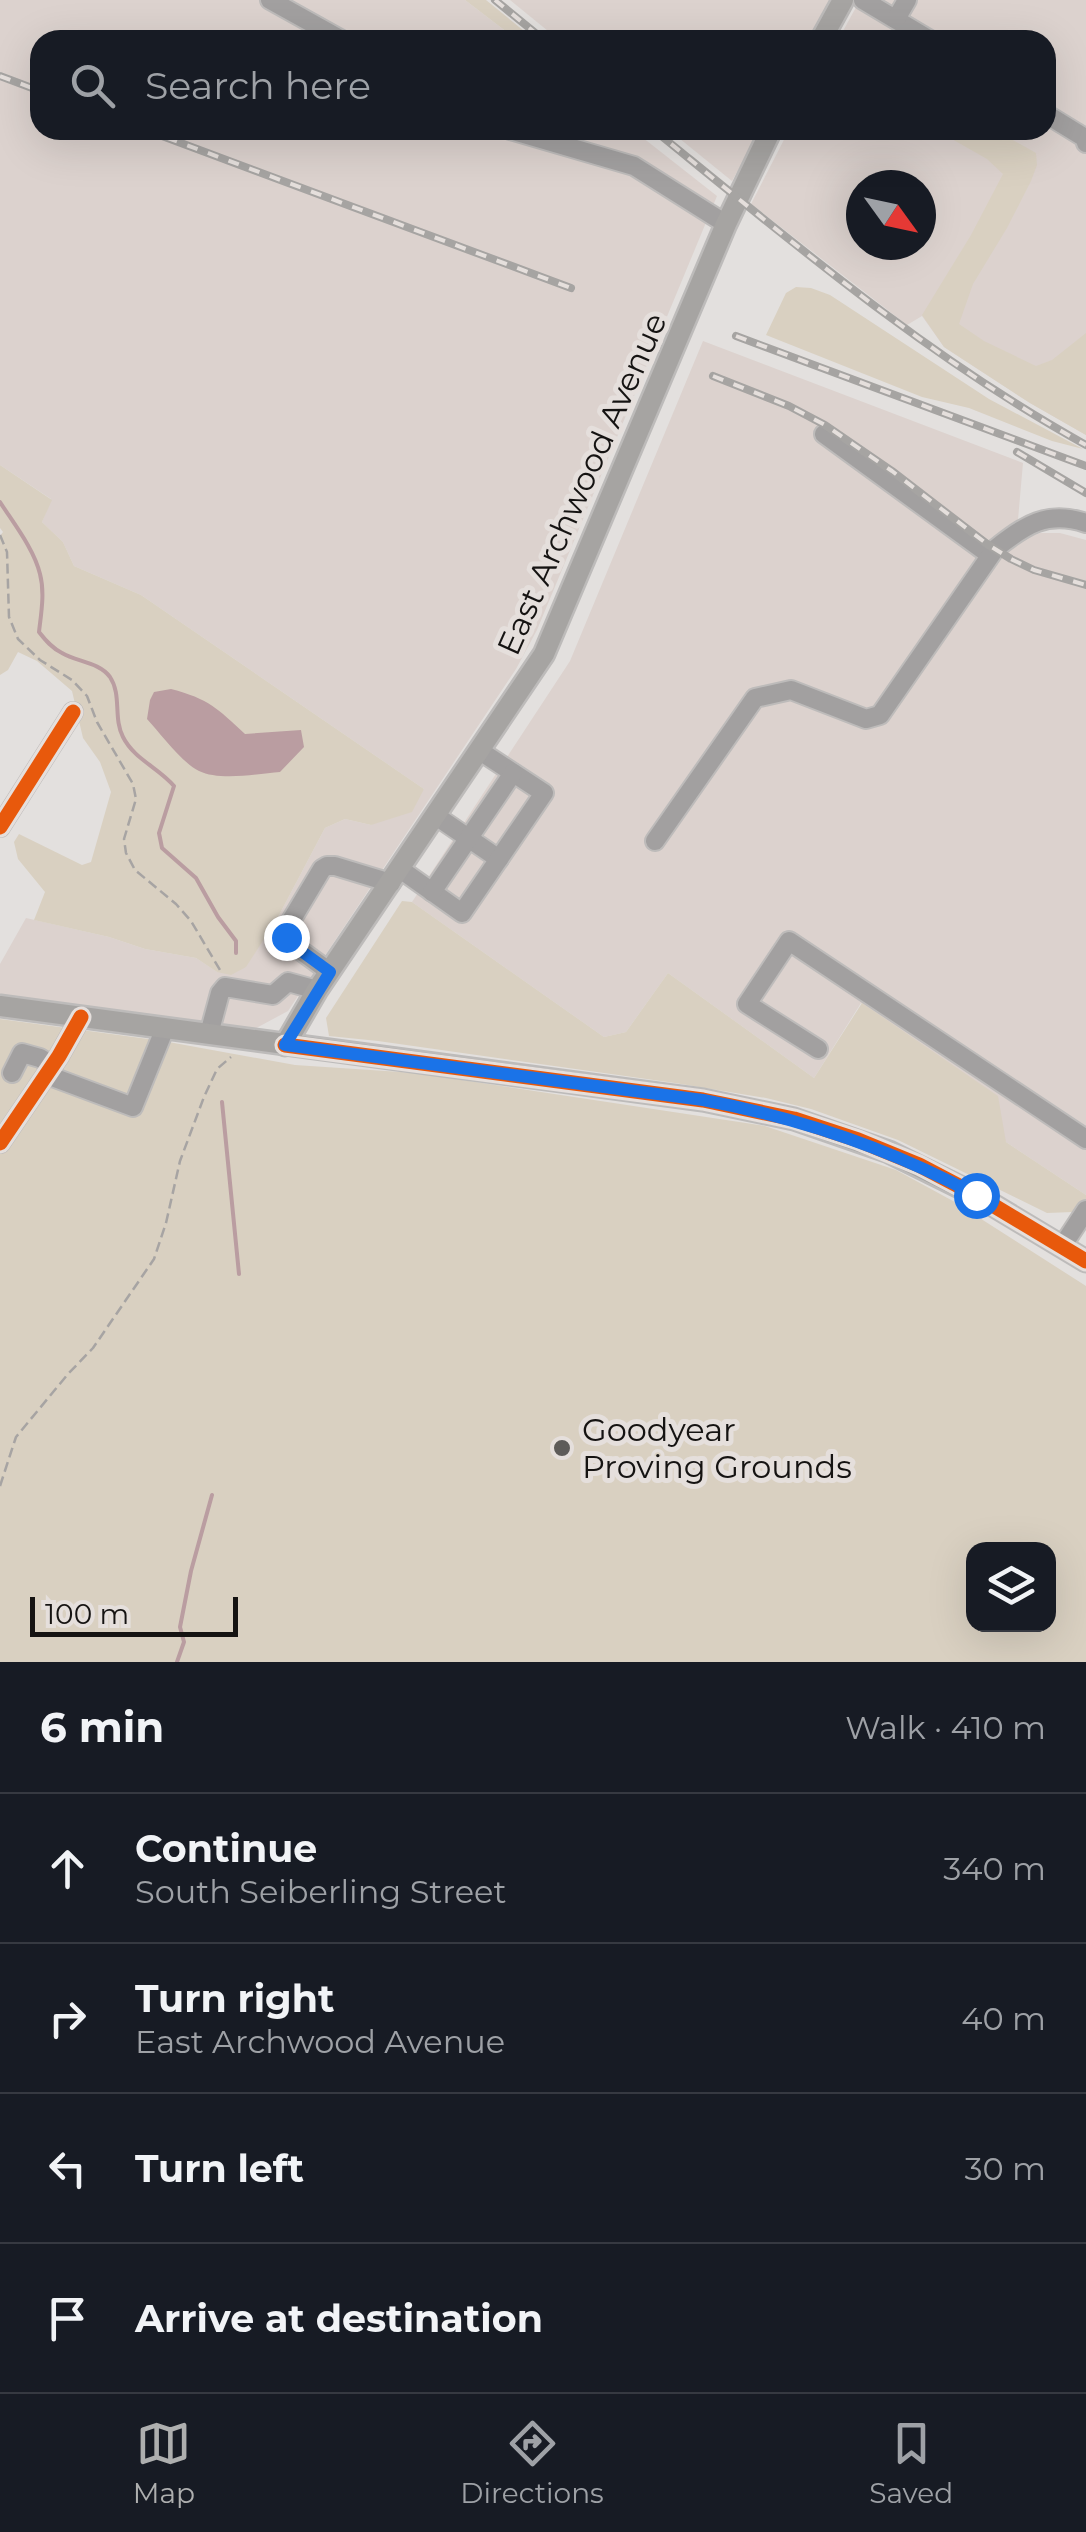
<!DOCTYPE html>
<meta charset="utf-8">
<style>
body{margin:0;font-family:Montserrat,sans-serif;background:#242831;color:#f1f3f6}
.controls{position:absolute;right:30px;bottom:30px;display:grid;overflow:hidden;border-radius:20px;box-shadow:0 10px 40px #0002}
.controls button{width:90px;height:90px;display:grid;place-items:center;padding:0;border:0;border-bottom:2px solid #363941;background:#171b24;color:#f1f3f6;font:50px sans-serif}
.compass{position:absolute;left:846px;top:170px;width:90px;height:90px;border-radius:50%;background:#171b24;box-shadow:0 10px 40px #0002;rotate:123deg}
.scale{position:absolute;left:30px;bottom:25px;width:208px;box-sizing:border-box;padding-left:10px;border:5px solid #151312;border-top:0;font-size:28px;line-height:35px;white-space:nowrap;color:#151312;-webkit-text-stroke:8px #e5dfdc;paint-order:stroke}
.stop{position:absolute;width:30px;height:30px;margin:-22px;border:8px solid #1a73e8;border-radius:50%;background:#fff}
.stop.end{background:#1a73e8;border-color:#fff;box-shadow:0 2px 10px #0008}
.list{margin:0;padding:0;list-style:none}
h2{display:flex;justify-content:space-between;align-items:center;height:130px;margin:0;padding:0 40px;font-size:42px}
h2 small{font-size:32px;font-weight:400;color:#9ea1a6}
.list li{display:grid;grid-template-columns:65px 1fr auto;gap:30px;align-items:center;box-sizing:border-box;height:150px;padding:0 40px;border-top:2px solid #363941}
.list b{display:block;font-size:38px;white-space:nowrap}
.list p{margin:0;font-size:32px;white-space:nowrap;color:#9ea1a6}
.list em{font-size:32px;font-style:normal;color:#9ea1a6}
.icon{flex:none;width:55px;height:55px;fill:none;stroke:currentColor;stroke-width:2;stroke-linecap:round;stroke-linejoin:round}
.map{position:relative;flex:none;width:1086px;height:1662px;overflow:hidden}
.search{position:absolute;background:#171b24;box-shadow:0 10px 40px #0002;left:30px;right:30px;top:30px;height:110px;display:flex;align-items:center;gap:25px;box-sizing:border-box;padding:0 35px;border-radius:30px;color:#9ea1a6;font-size:38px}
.sheet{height:730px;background:#171b24}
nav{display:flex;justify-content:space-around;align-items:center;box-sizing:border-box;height:140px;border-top:2px solid #363941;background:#171b24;font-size:28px;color:#9ea1a6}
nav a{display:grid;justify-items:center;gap:5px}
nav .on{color:#aeafaf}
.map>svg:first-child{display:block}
.built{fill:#dcd2ce;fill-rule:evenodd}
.green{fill:#d9d0c1;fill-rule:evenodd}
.water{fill:#ba9da1}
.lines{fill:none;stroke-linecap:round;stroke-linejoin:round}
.stream{stroke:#ba9da1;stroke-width:4}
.minor-casing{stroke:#bdbbba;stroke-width:22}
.major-casing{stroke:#bdbbba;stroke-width:25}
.path{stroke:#a7a4a3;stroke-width:2.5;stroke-dasharray:10 5;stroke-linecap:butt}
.minor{stroke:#a2a0a0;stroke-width:18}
.major{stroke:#a6a4a2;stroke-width:20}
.rail-casing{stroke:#a6a4a2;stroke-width:8}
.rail{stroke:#e5dfdc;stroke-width:4;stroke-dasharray:11;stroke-linecap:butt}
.cycleway-casing{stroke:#e5dfdc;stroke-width:21}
.cycleway{stroke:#e8590c;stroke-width:15}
.route{stroke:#1a73e8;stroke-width:12}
.poi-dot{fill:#5d5b59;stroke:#e5dfdc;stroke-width:4}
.labels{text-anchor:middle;stroke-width:10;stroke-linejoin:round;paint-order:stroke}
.street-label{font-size:32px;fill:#151312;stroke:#e5dfdc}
.poi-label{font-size:32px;fill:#151312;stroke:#e5dfdc;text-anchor:start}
</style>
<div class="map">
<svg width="1086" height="1662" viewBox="0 0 1086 1662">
<rect width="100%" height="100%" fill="#e3e0de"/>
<!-- built -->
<g class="built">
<polygon points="0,0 465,0 517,40 40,40 40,130 633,130 717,196 537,630 516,669 288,1011 247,1033 0,999 0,964 26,918 109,937 145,949 196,958 217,972 262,941 277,919 325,828 345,819 371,825 424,789 141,595 74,566 63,542 42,522 51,499 0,465"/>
<polygon points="510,0 830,0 808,40 559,40"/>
<path d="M860 0H1086V435L1030 403 944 347 922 316 907 325 751 204 789 130H1046V40H838ZM861 185H921V245H861Z"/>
<polygon points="669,130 760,130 732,181"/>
<polygon points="703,341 1023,463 1016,542 1040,533 1060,533 1086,540 1086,1195 1006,1142 861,1003 814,1078 668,973 626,1032 604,1037 412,902 570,661"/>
</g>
<!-- green -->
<g class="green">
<polygon points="465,0 486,0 535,40 517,40"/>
<polygon points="936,130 995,130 1036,153 1037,165 1031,181 1007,228 973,284 959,324 984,341 1036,366 1052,360 1086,333 1086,435 1030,403 944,347 922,315 971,235 1003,174 987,159"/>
<polygon points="796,287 811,288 830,295 989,399 1083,449 1052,441 969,408 922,397 766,335 786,293"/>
<polygon points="0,465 52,500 42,522 63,542 74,566 141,595 424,789 412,812 371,825 345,819 325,828 277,919 246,967 231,975 217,972 196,958 145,949 109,937 34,920 45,892 18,859 14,842 19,834 82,865 91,862 111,792 100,762 83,738 72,691 37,661 18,652 8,670 0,675 0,536 3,532 0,528"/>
<polygon points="402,901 412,902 604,1037 626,1032 668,973 814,1078 862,1003 998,1096 1006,1142 1086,1195 1086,1199 1073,1212 1047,1213 898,1140 811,1109 766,1098 675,1083 378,1041 329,1036 326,1018"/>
<path d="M0 1019 163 1041 295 1065 416 1073 765 1126 896 1170 953 1201 1086 1286V1662H0ZM974 1550H1048V1624H974Z"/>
</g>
<!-- water -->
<path class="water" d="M171 689C209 699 217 708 245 734L301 730 304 747 280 772C258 774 219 781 199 771 181 762 160 733 147 719L150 700 154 692Z"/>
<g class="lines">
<!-- stream -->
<g class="stream">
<path d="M0 502C14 524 34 549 40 574 45 593 41 614 39 632 46 641 52 648 62 653 77 662 99 662 110 677 122 695 113 718 123 737 134 759 159 768 174 786L159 833 162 848 196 878 218 917 236 941V953"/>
<polyline points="222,1102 239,1274"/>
<polyline points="177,1662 184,1642 180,1627 191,1571 212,1495"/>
</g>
<!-- minor casing -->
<g class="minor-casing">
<g id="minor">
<polyline points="270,0 342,40"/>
<polyline points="863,0 930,40"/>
<polyline points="896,19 907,0"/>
<polyline points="1046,114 1085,138 1086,143"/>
<polyline points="510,130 634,166 726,224"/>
<polyline points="824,434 990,555"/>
<polyline points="436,816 499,859"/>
<polyline points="0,827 73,712"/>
<path d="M655 841 755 698 791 690 866 719 880 715 995 549C1025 525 1047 510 1086 523"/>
<polyline points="400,869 462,913 544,793 480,751"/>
<polyline points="432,892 513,773"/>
<polyline points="330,972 293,945 286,937 286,929 322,869 327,866 335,866 391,883"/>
<polyline points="209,1034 220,993 225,987 273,995 288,982 317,990"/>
<polyline points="818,1049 747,1004 789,941 1086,1139"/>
<polyline points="12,1073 22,1053 40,1058 53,1066"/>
<polyline points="47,1075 133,1107 165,1028"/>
<polyline points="0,1143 59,1056 81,1017"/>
<polyline points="1063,1245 1086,1210"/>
</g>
</g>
<!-- major casing -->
<g class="major-casing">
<g id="major">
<polyline points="821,40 843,0"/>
<polyline points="0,1006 703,1100 794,1119 889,1152 976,1195 1086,1261"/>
<polyline points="285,1045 317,990 544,654 726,224 771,130"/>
</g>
</g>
<!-- path -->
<g class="path">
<polyline points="0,535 7,552 9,617 18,639 40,660 72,680 87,696 97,722 133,784 136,799 124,839 126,853 135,870 176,904 191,921 220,970"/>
<polyline points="0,1486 16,1437 68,1374 93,1348 154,1259 166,1223 180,1161 204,1097 217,1069 231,1057"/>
</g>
<!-- minor -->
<use href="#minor" class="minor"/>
<!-- major -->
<use href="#major" class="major"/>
<!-- rail casing -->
<g class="rail-casing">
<g id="rail">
<polyline points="495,0 544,40"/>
<polyline points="0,76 40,91"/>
<polyline points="146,130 571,288"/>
<path d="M654 130C793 243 929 358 1086 445"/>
<polyline points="736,336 1086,466"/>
<polyline points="713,376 789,406 825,425 892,471 987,544 1011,559 1034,570 1086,585"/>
<polyline points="1017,452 1086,493"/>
</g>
</g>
<!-- rail -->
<use href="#rail" class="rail"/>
<!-- cycleway casing -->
<g class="cycleway-casing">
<g id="cycleway">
<polyline points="0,827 73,712"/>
<polyline points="285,1045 703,1100 794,1119 858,1140 919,1165 976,1195 1086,1261"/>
<polyline points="0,1143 59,1056 81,1017"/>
</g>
</g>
<!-- cycleway -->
<use href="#cycleway" class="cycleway"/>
</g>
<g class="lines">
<!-- route -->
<path class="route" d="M286 937 293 945 330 972 285 1045 703 1100C800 1118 889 1148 976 1195"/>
</g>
<!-- markers -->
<circle class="poi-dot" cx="562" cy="1448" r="10"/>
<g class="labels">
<!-- street labels -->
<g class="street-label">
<text transform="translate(582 484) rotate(-66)" y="11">East Archwood Avenue</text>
</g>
<!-- poi labels -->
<g class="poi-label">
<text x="582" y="1441">Goodyear<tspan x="582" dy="37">Proving Grounds</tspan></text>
</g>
</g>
</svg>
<div class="controls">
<button><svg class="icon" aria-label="layers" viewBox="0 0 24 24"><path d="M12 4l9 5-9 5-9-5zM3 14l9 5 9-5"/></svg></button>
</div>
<svg class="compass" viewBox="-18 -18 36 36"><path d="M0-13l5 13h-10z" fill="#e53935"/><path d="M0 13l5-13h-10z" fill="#9ea1a6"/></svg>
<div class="scale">100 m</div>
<div class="stop" style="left:976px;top:1195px"></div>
<div class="stop end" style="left:286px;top:937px"></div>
<div class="search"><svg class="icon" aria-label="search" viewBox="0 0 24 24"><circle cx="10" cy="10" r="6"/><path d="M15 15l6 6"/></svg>Search here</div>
</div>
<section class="sheet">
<h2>6 min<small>Walk · 410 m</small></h2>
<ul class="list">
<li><svg class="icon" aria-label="ahead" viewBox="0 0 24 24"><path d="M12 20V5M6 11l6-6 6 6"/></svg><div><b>Continue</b><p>South Seiberling Street</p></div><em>340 m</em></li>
<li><svg class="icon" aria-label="right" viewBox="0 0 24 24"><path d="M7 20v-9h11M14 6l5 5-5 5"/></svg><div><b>Turn right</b><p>East Archwood Avenue</p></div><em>40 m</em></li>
<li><svg class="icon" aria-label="left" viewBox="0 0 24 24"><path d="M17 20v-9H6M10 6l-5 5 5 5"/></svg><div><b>Turn left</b></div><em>30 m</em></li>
<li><svg class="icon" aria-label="arrive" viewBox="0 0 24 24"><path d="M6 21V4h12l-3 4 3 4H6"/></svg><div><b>Arrive at destination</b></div></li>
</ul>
</section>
<nav>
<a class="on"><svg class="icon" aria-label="map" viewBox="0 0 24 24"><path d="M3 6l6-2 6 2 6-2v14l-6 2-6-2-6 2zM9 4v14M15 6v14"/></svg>Map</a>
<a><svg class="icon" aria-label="directions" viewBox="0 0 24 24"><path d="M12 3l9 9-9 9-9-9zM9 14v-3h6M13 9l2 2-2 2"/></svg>Directions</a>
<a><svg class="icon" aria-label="saved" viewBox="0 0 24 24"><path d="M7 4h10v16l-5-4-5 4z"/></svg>Saved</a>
</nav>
